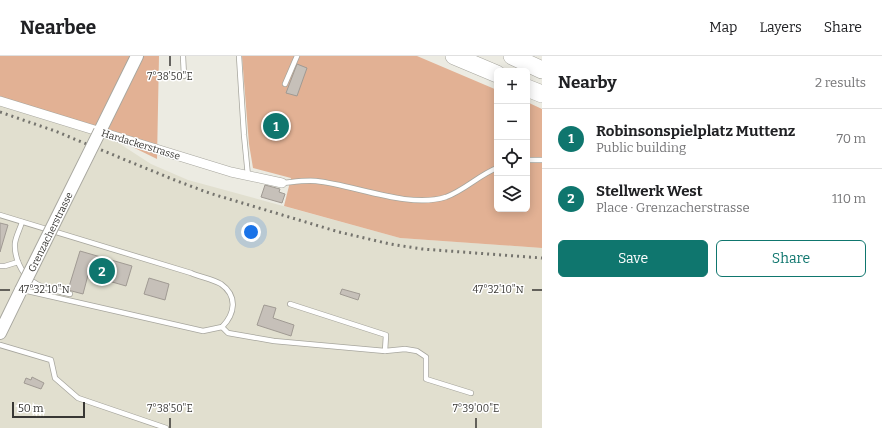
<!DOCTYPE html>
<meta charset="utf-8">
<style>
body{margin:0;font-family:Bitter,serif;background:#f6f6f6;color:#202124}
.controls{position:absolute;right:12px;top:12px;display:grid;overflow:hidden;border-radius:6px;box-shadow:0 2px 10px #0003}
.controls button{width:36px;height:36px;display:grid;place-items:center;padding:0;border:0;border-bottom:1px solid #e0e0e0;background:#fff;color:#202124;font:20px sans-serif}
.scale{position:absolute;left:12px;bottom:10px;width:73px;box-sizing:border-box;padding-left:4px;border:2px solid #383734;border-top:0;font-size:11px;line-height:14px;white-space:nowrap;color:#383734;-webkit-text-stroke:3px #fff;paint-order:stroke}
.you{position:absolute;left:251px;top:176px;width:14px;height:14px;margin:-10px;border:3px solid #fff;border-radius:50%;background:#1a73e8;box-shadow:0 0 0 6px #1a73e833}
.badge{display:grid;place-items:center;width:26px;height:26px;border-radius:50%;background:#0f766e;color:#fff;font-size:13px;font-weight:700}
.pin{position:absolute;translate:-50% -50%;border:2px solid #fff;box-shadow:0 1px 4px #0006}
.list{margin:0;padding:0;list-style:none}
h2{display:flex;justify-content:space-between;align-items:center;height:52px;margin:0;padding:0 16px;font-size:17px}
h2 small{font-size:13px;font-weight:400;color:#757577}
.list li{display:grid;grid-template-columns:26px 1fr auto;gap:12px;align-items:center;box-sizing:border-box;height:60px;padding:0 16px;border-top:1px solid #e0e0e0}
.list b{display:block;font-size:15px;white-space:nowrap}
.list p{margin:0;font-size:13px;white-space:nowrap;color:#757577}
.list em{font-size:13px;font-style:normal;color:#757577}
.actions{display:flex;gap:8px;padding:12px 16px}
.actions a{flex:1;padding:9px 0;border:1px solid #0f766e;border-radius:6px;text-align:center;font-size:14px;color:#0f766e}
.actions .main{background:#0f766e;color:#fff}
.icon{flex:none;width:22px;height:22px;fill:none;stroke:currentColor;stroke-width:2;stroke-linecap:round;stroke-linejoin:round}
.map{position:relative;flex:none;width:542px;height:372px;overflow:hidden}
header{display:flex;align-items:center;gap:24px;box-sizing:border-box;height:56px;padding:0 20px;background:#fff;border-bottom:1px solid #e0e0e0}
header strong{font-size:19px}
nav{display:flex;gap:22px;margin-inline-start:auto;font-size:14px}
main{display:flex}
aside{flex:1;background:#fff}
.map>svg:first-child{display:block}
.built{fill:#e1dfcf}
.green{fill:#e2b194}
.building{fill:#c6c0b9;stroke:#a09a93}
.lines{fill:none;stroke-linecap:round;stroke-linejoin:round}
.service-casing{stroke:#a7a69e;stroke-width:6}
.minor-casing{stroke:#a7a69e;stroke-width:10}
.tertiary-casing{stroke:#a7a69e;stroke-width:14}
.motorway-casing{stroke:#a7a69e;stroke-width:18}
.service{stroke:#fff;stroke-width:4.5}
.minor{stroke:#fff;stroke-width:9}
.tertiary{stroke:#fff;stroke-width:12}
.motorway{stroke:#fff;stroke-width:17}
.rail{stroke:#75746e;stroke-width:3;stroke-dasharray:2 4;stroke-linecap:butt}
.tertiary-bridge-casing{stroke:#a7a69e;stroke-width:14;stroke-linecap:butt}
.tertiary-bridge{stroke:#fff;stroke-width:12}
.ticks{fill:none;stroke:#383734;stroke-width:1.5}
.labels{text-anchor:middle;stroke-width:3;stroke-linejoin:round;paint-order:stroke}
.street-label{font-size:10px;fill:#383734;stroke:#fff}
.ticks-label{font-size:10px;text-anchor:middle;fill:#383734;stroke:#fff;stroke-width:3;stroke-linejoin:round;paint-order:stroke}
</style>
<header>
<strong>Nearbee</strong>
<nav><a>Map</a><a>Layers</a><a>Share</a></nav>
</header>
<main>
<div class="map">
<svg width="542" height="372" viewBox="0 0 542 372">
<rect width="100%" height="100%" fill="#ecebe2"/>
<!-- built -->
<polygon class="built" points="0,45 100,75 151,108 188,124 400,182 542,192 542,372 0,372"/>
<!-- green -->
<g class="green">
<polygon points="0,0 159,0 157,103 100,75 0,45"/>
<polygon points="242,0 417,0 497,34 497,153 527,153 527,46 542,53 542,192 400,182 284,150 291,122 253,112 249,88"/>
</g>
<!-- building -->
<g class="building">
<polygon points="297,8 307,12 297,40 286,37"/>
<polygon points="265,129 280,133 279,136 285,138 282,147 261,141"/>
<polygon points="0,167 8,169 0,196"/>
<polygon points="80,195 132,210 126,230 88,219 83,238 68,234"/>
<polygon points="149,222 169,228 165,244 144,238"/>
<polygon points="342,233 360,238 358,244 340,238"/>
<polygon points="264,249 276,252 273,262 294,269 291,280 257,269"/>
<polygon points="32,321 44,327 41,333 24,327 26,322 31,324"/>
</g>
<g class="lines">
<!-- service casing -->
<g class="service-casing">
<g id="service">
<polyline points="183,0 184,20"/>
<polyline points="239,0 244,79 248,120"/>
<polyline points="285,28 297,0"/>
<polyline points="527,104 542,104"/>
<path d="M282 127C293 126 305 124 316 125 355 129 408 153 446 141 465 134 479 119 497 112"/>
<path d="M0 159 191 217C200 221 212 223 221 228 238 240 235 258 222 271L203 275 23 234"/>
<path d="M22 166C20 173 16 180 15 187 14 201 21 217 32 225 42 233 59 235 70 238"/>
<polyline points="0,210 5,210 18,206"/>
<polyline points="290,248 386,279 385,295"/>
<polyline points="222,271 228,277 274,285 385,295 405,293 417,295 426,301 426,323 471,337"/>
<polyline points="0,289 51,304 55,322 78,342 166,372"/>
</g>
</g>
<!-- minor casing -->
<g class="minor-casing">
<polyline id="minor" points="0,45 231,116 282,127"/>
</g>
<!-- tertiary casing -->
<g class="tertiary-casing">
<g id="tertiary">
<polyline points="100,75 137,0"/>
<polyline points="0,277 21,234"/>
</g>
</g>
<!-- motorway casing -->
<g class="motorway-casing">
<g id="motorway">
<polyline points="454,0 497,18"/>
<polyline points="512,0 542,14"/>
<polyline points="527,32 542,38"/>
</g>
</g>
<!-- service -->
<use href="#service" class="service"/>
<!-- minor -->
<use href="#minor" class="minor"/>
<!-- tertiary -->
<use href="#tertiary" class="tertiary"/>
<!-- motorway -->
<use href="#motorway" class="motorway"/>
<!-- rail -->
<polyline class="rail" points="0,56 55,75 172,123 209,137 339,176 390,188 422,193 542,202"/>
<!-- tertiary-bridge casing -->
<g class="tertiary-bridge-casing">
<g id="tertiary-bridge">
<path id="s1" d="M21 234 100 75"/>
</g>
</g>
<!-- tertiary-bridge -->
<use href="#tertiary-bridge" class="tertiary-bridge"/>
</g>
<!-- ticks -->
<path class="ticks" d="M170 0V10M0 234H10M532 234H542M170 362V372M476 362V372"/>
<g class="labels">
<!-- street labels -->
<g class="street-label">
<text transform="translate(141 88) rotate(17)" y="4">Hardackerstrasse</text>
<text dy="4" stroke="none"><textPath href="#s1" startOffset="65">Grenzacherstrasse</textPath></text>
</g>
</g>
<g class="ticks-label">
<text x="170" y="24">7°38'50"E</text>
<text x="44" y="237">47°32'10"N</text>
<text x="498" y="237">47°32'10"N</text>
<text x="170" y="356">7°38'50"E</text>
<text x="476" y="356">7°39'00"E</text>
</g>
</svg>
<div class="controls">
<button>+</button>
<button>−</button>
<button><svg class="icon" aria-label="locate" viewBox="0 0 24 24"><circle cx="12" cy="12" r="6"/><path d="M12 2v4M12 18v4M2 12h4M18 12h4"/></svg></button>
<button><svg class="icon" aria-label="layers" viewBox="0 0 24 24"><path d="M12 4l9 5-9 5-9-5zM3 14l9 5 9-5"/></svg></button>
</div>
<div class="scale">50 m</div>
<div class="you"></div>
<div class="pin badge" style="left:276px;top:70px">1</div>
<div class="pin badge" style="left:102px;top:215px">2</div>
</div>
<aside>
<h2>Nearby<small>2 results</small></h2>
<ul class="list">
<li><span class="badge">1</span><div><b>Robinsonspielplatz Muttenz</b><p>Public building</p></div><em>70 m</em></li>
<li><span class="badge">2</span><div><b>Stellwerk West</b><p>Place · Grenzacherstrasse</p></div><em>110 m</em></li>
</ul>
<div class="actions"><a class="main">Save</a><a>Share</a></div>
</aside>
</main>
